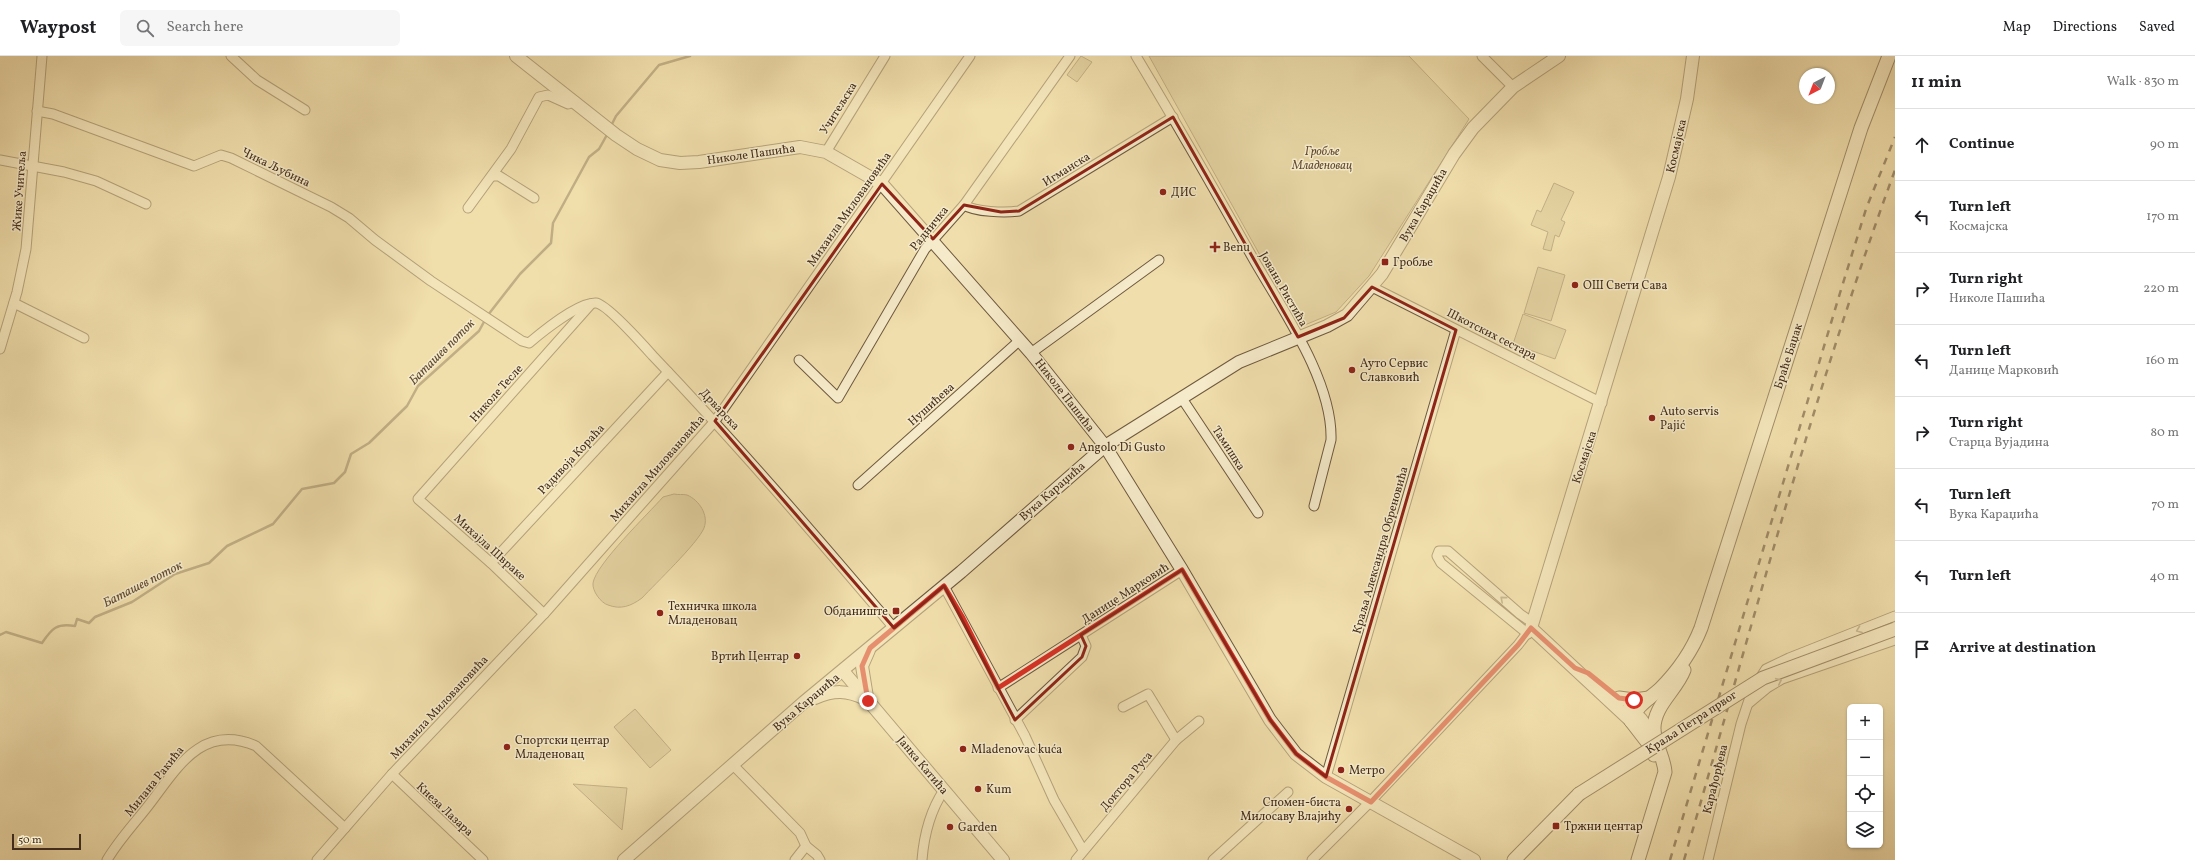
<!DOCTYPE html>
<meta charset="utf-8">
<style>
body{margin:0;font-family:Vollkorn,serif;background:#f6f6f6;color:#202124}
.controls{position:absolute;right:12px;bottom:12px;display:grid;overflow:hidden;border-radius:6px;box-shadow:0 1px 3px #0004}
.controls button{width:36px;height:36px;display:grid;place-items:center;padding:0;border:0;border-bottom:1px solid #e0e0e0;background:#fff;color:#202124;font:20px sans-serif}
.compass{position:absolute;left:1799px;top:12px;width:36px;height:36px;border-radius:50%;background:#fff;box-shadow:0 1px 3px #0004;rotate:222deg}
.scale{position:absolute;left:12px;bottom:10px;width:69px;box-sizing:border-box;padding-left:4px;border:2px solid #442d1b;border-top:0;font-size:11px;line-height:14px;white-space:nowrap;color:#442d1b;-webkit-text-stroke:3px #f5eac9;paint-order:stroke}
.stop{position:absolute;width:12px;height:12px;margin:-9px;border:3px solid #d93025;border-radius:50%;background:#fff}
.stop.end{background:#d93025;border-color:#fff;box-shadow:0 1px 4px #0008}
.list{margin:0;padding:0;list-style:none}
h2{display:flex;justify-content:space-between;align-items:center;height:52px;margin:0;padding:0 16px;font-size:17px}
h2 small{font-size:13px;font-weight:400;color:#757577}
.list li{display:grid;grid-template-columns:26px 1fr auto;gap:12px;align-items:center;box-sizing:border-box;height:72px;padding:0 16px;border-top:1px solid #e0e0e0}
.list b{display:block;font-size:15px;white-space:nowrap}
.list p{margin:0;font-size:13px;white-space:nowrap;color:#757577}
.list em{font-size:13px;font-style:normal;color:#757577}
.icon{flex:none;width:22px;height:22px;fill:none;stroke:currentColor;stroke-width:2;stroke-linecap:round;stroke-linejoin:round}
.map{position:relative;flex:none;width:1895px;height:804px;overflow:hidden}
header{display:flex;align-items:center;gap:24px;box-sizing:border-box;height:56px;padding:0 20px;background:#fff;border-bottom:1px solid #e0e0e0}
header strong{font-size:19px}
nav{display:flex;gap:22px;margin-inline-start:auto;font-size:14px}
.search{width:280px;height:36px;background:#f6f6f6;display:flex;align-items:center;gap:10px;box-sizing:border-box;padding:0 14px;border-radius:6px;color:#757577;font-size:15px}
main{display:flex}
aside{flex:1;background:#fff}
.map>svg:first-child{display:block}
.green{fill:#d3c093;stroke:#8c7657}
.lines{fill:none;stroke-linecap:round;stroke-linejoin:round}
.stream{stroke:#887355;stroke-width:2.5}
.minor-casing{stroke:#6f593f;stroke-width:11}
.tertiary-casing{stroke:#6f593f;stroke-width:14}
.secondary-casing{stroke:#442d1b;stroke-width:15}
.minor{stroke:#f5eac9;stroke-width:9}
.tertiary{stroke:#f5eac9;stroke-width:12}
.secondary{stroke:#f5eac9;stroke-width:13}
.rail{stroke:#442d1b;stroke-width:2.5;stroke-dasharray:7 7;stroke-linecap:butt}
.secondary-bridge-casing{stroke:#442d1b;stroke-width:15;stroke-linecap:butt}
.secondary-bridge{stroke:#f5eac9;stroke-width:13}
.oneway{stroke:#9c8c72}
.route{stroke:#d93025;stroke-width:5}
.marked{fill:none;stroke:#8f2418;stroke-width:3;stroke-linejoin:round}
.poi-dot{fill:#8f2418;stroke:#f5eac9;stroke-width:1.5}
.labels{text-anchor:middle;stroke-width:3;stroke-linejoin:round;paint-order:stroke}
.street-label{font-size:12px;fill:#442d1b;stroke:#f5eac9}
.park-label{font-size:12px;font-style:italic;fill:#614a33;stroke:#f5eac9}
.poi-label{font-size:12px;fill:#442d1b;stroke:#f5eac9;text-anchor:start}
.water-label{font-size:13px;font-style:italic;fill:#604a33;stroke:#f5eac9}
</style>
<header>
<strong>Waypost</strong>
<div class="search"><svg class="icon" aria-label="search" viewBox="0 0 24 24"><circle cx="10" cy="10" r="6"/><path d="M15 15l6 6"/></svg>Search here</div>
<nav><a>Map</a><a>Directions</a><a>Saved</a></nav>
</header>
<main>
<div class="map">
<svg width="1895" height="804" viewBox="0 0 1895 804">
<rect width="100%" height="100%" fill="#f0deac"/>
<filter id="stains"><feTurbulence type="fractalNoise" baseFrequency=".005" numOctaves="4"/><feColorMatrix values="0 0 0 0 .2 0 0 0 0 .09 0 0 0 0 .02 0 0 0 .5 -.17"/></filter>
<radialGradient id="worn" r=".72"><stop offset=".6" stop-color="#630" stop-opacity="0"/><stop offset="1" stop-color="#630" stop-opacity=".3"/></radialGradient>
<!-- green -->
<g class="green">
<polygon points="1081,0 1092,6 1077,26 1067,19"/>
<polygon points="1149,0 1409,0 1469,63 1369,220 1336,256 1300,271"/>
<polygon points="1554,127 1574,136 1561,164 1565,166 1559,181 1555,179 1551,195 1543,193 1548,176 1531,169 1537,154 1541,156"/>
<polygon points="1538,211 1565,219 1551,265 1524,257"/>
<polygon points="1523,258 1566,274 1555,303 1513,288"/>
<path d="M674 438C678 439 683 438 687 439 699 444 709 459 704 472 698 487 655 528 642 542 631 550 621 554 608 549 601 547 592 535 593 527 596 508 648 458 663 441Z"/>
<polygon points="635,653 671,694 650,712 614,671"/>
<polygon points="573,728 627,732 622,774"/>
</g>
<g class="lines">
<!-- stream -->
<g class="stream">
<polyline points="611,70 616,60 659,9 690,0"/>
<polyline points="488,259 520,218 551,187 553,167 589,101 599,93 608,77"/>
<path d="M0 579 6 576 42 587C52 572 57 567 75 570L77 563 89 567 95 561 132 546 175 518 209 507 227 490 273 468 302 433 334 427 345 416 351 398 369 387 407 350 418 330 479 275 485 264"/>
</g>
<!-- minor casing -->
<g class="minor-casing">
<g id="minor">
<polyline points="231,0 257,24 305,54"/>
<path d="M1136 0C1175 65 1213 131 1250 197 1279 249 1333 323 1331 384L1314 450"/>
<polyline points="1482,0 1513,31"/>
<path d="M37 55 53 58 194 110 221 99 231 102 331 151 349 162 375 184 431 225 522 285 529 287C542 276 579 246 596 247 607 248 644 290 653 300 737 388 815 479 894 572"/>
<polyline points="826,96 885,0"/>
<polyline points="0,104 64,116 96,125 146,148"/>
<polyline points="492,120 499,120 534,142"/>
<path d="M964 149C975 156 1005 157 1019 155L1173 61"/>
<polyline points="468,152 511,93 539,41 548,39 568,48 575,45"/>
<polyline points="1372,231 1602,347"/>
<polyline points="14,247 84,282"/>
<polyline points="0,293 17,236 26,193 42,0"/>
<polyline points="1031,297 1159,204"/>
<polyline points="799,304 838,342 925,193 964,149 1070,0"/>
<polyline points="1181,341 1258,457"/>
<polyline points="858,429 1020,284"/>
<polyline points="491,507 668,316"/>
<polyline points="944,530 1025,680 1054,744 1083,794"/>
<polyline points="544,558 491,507 418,443 591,248"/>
<polyline points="1528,578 1441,507 1437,500 1439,495 1448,495 1520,558 1533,567"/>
<polyline points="998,632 1182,514"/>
<polyline points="1749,647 1767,632 1782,623 1895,584"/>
<polyline points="1123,651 1148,638 1176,684"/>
<polyline points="1015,664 1082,601 1086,590 1081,579"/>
<polyline points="733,709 800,777 806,790 817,799 820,804"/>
<polyline points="392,718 483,804"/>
<polyline points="1326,721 1456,274"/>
<path d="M107 804C118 785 134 768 148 750 176 714 201 666 256 690L345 772"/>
<polyline points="317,804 392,718 544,558 715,365 970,0"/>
<polyline points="795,804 806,790"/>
<path d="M922 804C924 779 930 755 944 734"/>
<polyline points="1076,804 1176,684 1199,665"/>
<polyline points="1213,804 1288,736"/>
<polyline points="1312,804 1371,745 1518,589 1531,572"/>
<polyline points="1708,804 1741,668 1752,635 1766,613 1789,602 1895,560"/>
</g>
</g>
<!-- tertiary casing -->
<g class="tertiary-casing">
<g id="tertiary">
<polyline points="516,0 616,79 637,93 660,104 680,107 699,106 800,91 826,96 882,128 1031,297 1105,390 1182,514 1270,664 1296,698 1326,721 1474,804"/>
<polyline points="843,615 1003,804"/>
<polyline points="867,641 862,610 869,594"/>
<path d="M815 642C834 634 847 634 865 643"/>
<polyline points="1629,651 1641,663 1655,683"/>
<polyline points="1631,665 1531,572 1669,121 1687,43 1693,0"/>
<polyline points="624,804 804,646 961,516 1105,390 1239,306 1327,270 1347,259 1382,218 1454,98 1473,72 1513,31 1559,0"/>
</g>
</g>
<!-- secondary casing -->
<g class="secondary-casing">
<g id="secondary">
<polyline points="1619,642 1634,644 1649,642"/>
<path d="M1631 665C1636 650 1649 643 1660 633 1678 615 1692 595 1701 572L1861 72 1889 0"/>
<polyline points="1631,665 1648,687 1654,699"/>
<polyline points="1514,804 1579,738"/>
<path d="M1638 804 1665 716C1664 701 1655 689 1654 674 1653 650 1676 635 1684 614"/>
</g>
</g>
<!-- minor -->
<use href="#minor" class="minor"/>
<!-- tertiary -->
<use href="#tertiary" class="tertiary"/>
<!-- secondary -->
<use href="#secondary" class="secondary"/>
<!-- rail -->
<g class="rail">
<polyline points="1670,804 1840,237 1866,153 1895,81"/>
<path d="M1684 804C1751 574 1813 338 1895 114"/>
</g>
<!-- secondary-bridge casing -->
<g class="secondary-bridge-casing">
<polyline id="secondary-bridge" points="1579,738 1763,622 1895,573"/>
</g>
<!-- secondary-bridge -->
<use href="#secondary-bridge" class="secondary-bridge"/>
</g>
<!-- one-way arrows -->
<defs><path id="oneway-chevron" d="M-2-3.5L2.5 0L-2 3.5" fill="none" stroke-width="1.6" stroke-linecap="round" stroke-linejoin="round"/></defs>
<g class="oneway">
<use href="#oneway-chevron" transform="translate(1503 543) rotate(-139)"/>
<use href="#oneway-chevron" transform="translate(1859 574) rotate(159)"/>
<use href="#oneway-chevron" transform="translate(1779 625) rotate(-25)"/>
</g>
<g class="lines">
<!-- route -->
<polyline class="route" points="868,645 862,610 870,592 944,530 963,562 998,632 1182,514 1270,664 1296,698 1326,721 1371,746 1518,589 1531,572 1575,612 1588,617 1619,642 1634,644"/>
</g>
<!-- marked area -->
<path d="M0 0H1895V804H0ZM1173 61 1298 281 1344 262 1372 231 1456 274 1326 721 1296 698 1270 664 1182 514 1081 579 1086 590 1082 601 1015 664 944 530 894 572 715 365 882 128 933 183 964 149 1001 156 1019 155Z" fill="#f0deac" fill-opacity=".55" fill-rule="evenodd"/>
<path class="marked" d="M1173 61 1298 281 1344 262 1372 231 1456 274 1326 721 1296 698 1270 664 1182 514 1081 579 1086 590 1082 601 1015 664 944 530 894 572 715 365 882 128 933 183 964 149 1001 156 1019 155Z"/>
<!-- markers -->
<g class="poi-dot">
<circle cx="1163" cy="136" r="4"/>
<path d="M1213 185h4v4h4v4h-4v4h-4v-4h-4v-4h4z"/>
<rect x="1381" y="202" width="8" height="8" rx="2"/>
<circle cx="1575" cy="229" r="4"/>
<circle cx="1352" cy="314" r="4"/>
<circle cx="1652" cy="362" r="4"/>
<circle cx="1071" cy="391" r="4"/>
<rect x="892" y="551" width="8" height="8" rx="2"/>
<circle cx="660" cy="557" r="4"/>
<circle cx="797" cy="600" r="4"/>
<circle cx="507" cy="691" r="4"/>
<circle cx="963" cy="693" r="4"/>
<circle cx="1341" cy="714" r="4"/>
<circle cx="978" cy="733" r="4"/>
<circle cx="1349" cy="753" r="4"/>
<rect x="1552" y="766" width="8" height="8" rx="2"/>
<circle cx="950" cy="771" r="4"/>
</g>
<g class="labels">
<!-- street labels -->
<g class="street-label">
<text transform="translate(838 52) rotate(-58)" y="4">Учитељска</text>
<text transform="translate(1676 90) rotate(-77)" y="4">Космајска</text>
<text transform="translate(751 98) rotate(-8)" y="4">Николе Пашића</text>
<text transform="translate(276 111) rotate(26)" y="4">Чика Љубина</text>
<text transform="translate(1066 113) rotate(-32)" y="4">Игманска</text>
<text transform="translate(19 135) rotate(-86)" y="4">Жике Учитеља</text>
<text transform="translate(1423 149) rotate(-60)" y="4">Вука Караџића</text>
<text transform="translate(849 153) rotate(-55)" y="4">Михаила Миловановића</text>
<text transform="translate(929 172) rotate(-51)" y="4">Радничка</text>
<text transform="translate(1284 233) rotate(60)" y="4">Јована Ристића</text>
<text transform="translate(1492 278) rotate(27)" y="4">Шкотских сестара</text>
<text transform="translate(1788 300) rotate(-72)" y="4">Браће Баџак</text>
<text transform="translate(496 337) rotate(-48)" y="4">Николе Тесле</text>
<text transform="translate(1065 339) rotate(52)" y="4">Николе Пашића</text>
<text transform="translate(931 348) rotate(-42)" y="4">Нушићева</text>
<text transform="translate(720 353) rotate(47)" y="4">Дрварска</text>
<text transform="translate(1229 392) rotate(57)" y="4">Тамишка</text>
<text transform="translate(1584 401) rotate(-72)" y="4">Космајска</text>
<text transform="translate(571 403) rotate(-47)" y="4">Радивоја Кораћа</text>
<text transform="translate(657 412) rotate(-49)" y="4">Михаила Миловановића</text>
<text transform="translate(1052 435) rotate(-41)" y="4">Вука Караџића</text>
<text transform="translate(490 491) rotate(42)" y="4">Михајла Швраке</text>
<text transform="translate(1380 494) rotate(-74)" y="4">Краља Александра Обреновића</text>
<text transform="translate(1125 537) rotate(-33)" y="4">Данице Марковић</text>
<text transform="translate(806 646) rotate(-40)" y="4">Вука Караџића</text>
<text transform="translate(439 651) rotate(-47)" y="4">Михаила Миловановића</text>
<text transform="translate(1691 666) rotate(-33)" y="4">Краља Петра првог</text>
<text transform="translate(923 709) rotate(50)" y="4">Јанка Катића</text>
<text transform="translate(1715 723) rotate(-76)" y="4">Карађорђева</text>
<text transform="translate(154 725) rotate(-51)" y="4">Милана Ракића</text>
<text transform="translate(1126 725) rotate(-50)" y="4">Доктора Руса</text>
<text transform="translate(445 753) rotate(43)" y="4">Кнеза Лазара</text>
</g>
<!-- park labels -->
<g class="park-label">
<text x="1322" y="99">Гробље<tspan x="1322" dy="14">Младеновац</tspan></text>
</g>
<!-- poi labels -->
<g class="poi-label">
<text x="1171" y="140">ДИС</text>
<text x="1223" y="195">Benu</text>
<text x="1393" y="210">Гробље</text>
<text x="1583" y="233">ОШ Свети Сава</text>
<text x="1360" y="311">Ауто Сервис<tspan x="1360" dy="14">Славковић</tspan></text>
<text x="1660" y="359">Auto servis<tspan x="1660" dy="14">Pajić</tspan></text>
<text x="1079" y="395">Angolo Di Gusto</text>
<text x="668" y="554">Техничка школа<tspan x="668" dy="14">Младеновац</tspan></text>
<text x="888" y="559" text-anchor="end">Обданиште</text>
<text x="789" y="604" text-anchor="end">Вртић Центар</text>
<text x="515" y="688">Спортски центар<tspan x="515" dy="14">Младеновац</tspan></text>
<text x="971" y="697">Mladenovac kuća</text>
<text x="1349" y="718">Метро</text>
<text x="986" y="737">Kum</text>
<text x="1341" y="750" text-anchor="end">Спомен-биста<tspan x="1341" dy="14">Милосаву Влајићу</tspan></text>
<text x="1564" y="774">Тржни центар</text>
<text x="958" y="775">Garden</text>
</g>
<!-- water labels -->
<g class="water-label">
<text transform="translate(441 295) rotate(-45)" y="5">Баташев поток</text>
<text transform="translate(142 527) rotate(-27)" y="5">Баташев поток</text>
</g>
</g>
<rect width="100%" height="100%" filter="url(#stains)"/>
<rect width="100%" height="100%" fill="url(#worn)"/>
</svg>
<div class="controls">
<button>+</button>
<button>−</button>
<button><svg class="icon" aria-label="locate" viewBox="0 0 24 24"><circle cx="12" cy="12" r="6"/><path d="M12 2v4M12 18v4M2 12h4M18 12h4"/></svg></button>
<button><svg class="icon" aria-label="layers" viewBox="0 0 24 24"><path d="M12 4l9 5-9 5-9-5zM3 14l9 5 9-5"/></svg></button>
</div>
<svg class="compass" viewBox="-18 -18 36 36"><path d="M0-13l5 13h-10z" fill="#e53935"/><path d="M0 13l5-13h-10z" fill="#757577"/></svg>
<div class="scale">50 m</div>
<div class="stop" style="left:1634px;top:644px"></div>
<div class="stop end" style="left:868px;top:645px"></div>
</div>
<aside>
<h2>11 min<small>Walk · 830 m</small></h2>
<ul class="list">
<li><svg class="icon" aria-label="ahead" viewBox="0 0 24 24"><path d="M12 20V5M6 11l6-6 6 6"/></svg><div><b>Continue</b></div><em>90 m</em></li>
<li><svg class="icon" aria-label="left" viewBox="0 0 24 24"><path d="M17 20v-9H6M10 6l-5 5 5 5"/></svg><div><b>Turn left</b><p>Космајска</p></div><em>170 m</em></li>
<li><svg class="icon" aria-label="right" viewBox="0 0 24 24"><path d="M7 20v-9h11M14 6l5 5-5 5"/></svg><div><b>Turn right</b><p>Николе Пашића</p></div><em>220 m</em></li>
<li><svg class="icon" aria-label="left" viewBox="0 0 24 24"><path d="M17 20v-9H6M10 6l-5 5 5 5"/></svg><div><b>Turn left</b><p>Данице Марковић</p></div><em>160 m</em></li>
<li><svg class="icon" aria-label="right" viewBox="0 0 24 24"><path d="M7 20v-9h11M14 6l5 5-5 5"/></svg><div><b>Turn right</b><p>Старца Вујадина</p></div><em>80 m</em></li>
<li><svg class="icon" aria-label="left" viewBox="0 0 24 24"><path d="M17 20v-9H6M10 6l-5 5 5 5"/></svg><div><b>Turn left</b><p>Вука Караџића</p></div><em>70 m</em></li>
<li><svg class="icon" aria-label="left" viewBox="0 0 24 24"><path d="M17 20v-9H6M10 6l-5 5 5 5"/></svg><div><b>Turn left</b></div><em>40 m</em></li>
<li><svg class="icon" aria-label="arrive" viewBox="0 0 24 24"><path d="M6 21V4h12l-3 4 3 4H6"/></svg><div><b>Arrive at destination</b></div></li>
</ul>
</aside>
</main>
